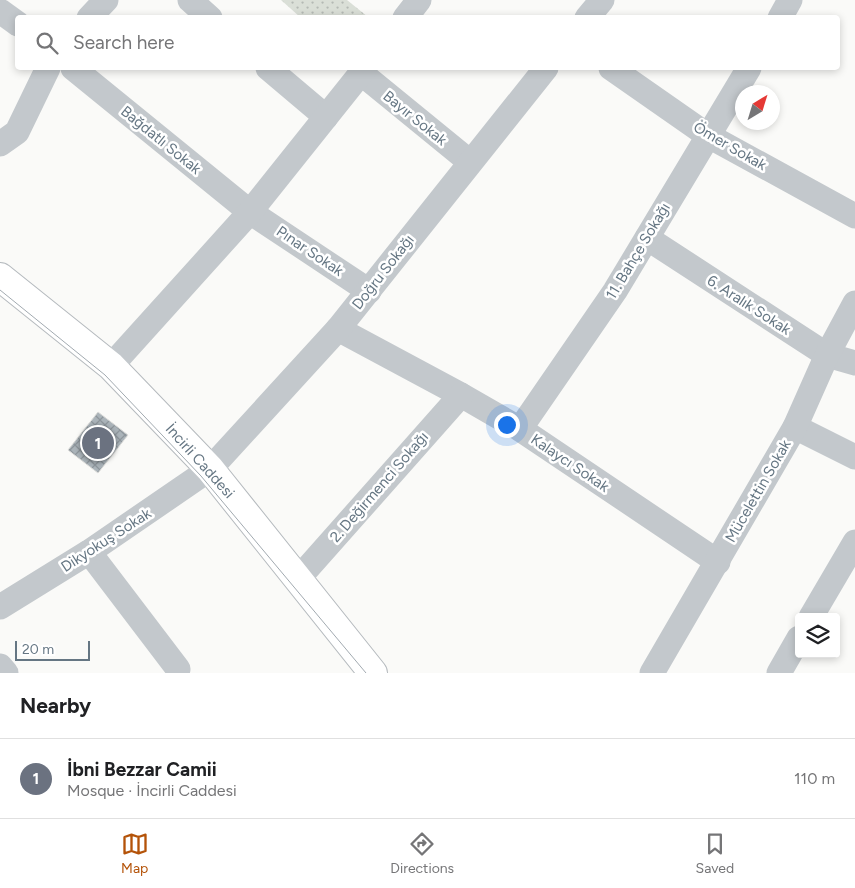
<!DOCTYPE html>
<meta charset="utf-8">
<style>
body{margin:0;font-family:Figtree,sans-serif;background:#f6f6f6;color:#202124}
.controls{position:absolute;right:15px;bottom:15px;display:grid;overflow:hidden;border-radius:5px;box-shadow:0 2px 8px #0003}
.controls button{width:45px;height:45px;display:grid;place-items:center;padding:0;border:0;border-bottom:1px solid #e0e0e0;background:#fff;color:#202124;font:25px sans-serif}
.compass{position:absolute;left:735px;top:85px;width:45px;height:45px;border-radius:50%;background:#fff;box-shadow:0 2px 8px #0003;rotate:38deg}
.scale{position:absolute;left:15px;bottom:12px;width:75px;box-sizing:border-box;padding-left:5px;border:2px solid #657683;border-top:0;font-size:14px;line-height:18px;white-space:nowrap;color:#657683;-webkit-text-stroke:4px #fff;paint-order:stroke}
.you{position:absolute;left:506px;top:424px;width:18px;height:18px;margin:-12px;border:4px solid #fff;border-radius:50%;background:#1a73e8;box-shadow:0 0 0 8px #1a73e833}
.badge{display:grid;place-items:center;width:32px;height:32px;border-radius:50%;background:#b45309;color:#fff;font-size:16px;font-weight:700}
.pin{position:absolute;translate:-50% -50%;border:2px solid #fff;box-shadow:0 1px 5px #0006}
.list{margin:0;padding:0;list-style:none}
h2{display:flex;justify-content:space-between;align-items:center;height:65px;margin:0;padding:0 20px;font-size:21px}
h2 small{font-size:16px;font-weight:400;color:#757577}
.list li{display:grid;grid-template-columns:32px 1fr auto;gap:15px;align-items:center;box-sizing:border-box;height:80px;padding:0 20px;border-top:1px solid #e0e0e0}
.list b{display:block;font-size:19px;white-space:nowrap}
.list p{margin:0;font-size:16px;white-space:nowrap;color:#757577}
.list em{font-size:16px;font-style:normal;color:#757577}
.icon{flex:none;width:28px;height:28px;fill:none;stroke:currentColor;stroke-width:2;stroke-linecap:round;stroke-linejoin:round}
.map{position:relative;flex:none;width:855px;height:673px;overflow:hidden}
.search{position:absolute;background:#fff;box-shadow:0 2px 8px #0003;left:15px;right:15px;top:15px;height:55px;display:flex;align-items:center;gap:12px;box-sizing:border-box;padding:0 18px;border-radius:5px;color:#757577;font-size:19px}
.sheet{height:145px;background:#fff}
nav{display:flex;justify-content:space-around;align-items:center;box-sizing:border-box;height:70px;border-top:1px solid #e0e0e0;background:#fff;font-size:14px;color:#757577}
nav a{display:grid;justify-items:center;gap:2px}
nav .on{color:#b45309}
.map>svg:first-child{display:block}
.grass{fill:url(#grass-dots)}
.building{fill:url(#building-cross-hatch);stroke:#dcdcda}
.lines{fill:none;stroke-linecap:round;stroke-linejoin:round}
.primary-casing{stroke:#b5babe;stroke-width:30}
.street{stroke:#c3c8cc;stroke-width:25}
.primary{stroke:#fff;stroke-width:28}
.tram{stroke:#a2aab0;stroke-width:1}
.labels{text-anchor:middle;stroke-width:5;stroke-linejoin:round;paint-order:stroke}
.street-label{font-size:15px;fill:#657683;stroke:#fff}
</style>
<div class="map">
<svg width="855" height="673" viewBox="0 0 855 673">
<defs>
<pattern id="grass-dots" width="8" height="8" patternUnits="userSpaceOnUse" patternTransform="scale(1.25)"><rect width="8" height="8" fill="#dadfd7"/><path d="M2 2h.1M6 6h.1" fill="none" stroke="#b4b9b4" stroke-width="1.8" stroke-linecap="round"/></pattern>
<pattern id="building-cross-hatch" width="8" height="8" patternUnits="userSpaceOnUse" patternTransform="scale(1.25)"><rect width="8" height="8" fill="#aab3b9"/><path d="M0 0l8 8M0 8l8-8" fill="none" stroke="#8e969c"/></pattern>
</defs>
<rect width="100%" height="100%" fill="#fafaf8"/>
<!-- grass -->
<polygon class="grass" points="281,0 347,0 368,17 300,17"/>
<!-- building -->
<polygon class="building" points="98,412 128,435 98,473 68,450"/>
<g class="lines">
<!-- primary casing -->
<g class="primary-casing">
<polyline id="primary" points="0,277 111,366 210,469 373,673"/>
</g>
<!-- street -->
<g class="street">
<polyline points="190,0 210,18"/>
<polyline points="0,11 18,24"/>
<polyline points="89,18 106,0"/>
<polyline points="405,18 419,0"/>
<polyline points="587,18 602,0"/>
<polyline points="780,18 790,0"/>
<polyline points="73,68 250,212 369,291"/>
<polyline points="268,68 326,117"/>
<polyline points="611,68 707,135 855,216"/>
<polyline points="361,73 470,162"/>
<polyline points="0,144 17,132 48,68"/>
<polyline points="647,238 827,355 855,363"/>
<polyline points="338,329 461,395 520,429 718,562"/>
<polyline points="111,366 250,212 365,68"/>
<polyline points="795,427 855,457"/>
<polyline points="520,429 615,291 749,68"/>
<polyline points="89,552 178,669"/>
<polyline points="298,579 461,395"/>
<polyline points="0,607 89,552 210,469 338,329 546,68"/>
<polyline points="811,617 855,542"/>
<polyline points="0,666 6,673"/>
<polyline points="652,673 795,427 827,355 855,303"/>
<polyline points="779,673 799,638"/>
</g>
<!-- primary -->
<use href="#primary" class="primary"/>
<!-- tram -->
<polyline class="tram" points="0,290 105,375 201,476 366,673"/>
</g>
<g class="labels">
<!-- street labels -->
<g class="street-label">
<text transform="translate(415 118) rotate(39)" y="5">Bayır Sokak</text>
<text transform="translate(161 140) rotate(39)" y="5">Bağdatlı Sokak</text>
<text transform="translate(730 146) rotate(30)" y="5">Ömer Sokak</text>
<text transform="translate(310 251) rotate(34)" y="5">Pınar Sokak</text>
<text transform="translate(638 251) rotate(-59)" y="5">11. Bahçe Sokağı</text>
<text transform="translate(383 272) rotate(-52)" y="5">Doğru Sokağı</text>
<text transform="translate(749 305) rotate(33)" y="5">6. Aralık Sokak</text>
<text transform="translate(200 461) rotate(48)" y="5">İncirli Caddesi</text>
<text transform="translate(570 463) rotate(34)" y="5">Kalaycı Sokak</text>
<text transform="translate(379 487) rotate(-49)" y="5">2. Değirmenci Sokağı</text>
<text transform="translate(758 491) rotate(-60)" y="5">Mücelettin Sokak</text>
<text transform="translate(106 540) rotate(-33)" y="5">Dikyokuş Sokak</text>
</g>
</g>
</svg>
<div class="controls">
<button><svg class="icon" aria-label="layers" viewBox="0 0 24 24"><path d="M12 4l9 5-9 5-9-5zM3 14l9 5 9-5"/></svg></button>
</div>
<svg class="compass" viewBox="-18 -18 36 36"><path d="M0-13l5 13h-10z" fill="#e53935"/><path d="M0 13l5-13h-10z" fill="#757577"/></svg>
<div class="scale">20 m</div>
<div class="you"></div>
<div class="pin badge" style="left:98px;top:443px;background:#6b7280">1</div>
<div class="search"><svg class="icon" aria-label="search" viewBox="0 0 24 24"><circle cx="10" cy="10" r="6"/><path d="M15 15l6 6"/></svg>Search here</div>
</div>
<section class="sheet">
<h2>Nearby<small></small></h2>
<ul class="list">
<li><span class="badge" style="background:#6b7280">1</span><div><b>İbni Bezzar Camii</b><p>Mosque · İncirli Caddesi</p></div><em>110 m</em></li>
</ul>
</section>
<nav>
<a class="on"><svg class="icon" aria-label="map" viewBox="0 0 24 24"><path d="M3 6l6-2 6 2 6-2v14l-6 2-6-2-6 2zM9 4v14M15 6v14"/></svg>Map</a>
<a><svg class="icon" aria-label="directions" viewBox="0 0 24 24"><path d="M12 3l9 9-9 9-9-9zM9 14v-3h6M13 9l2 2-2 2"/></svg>Directions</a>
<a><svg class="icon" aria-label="saved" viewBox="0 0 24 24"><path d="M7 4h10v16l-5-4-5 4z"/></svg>Saved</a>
</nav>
